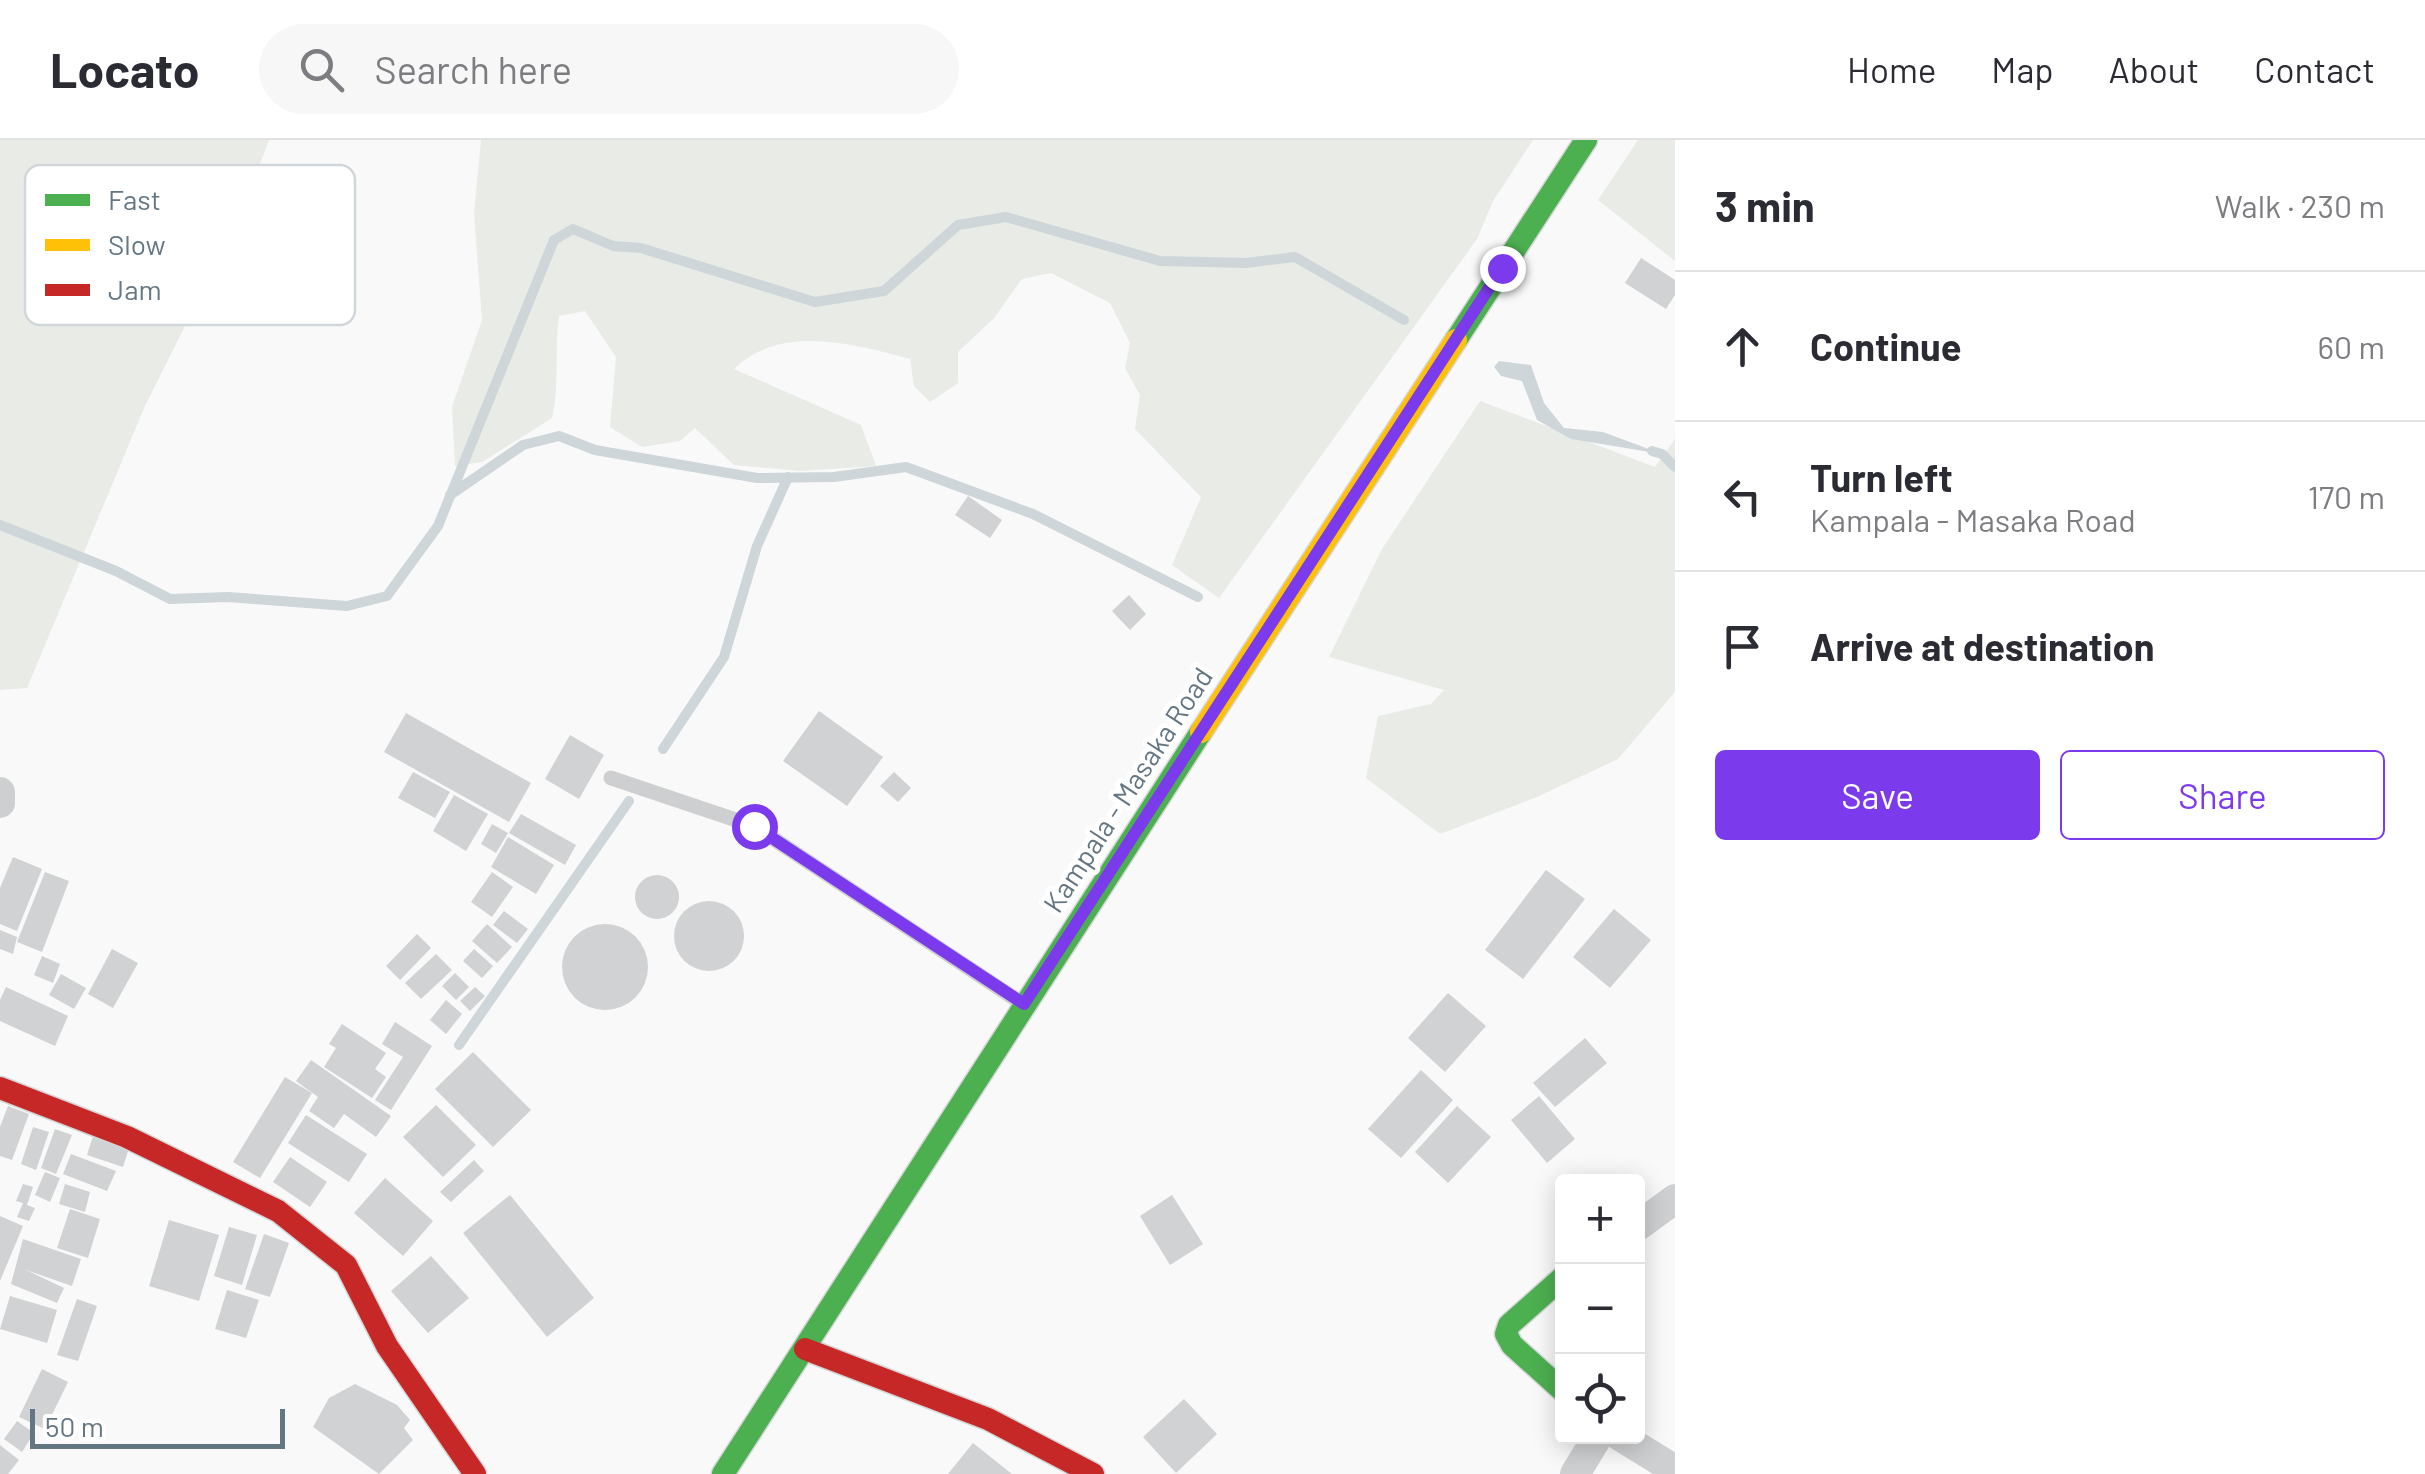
<!DOCTYPE html>
<meta charset="utf-8">
<style>
body{margin:0;font-family:Barlow,sans-serif;background:#f7f7f7;color:#2b2b33}
.controls{position:absolute;right:30px;bottom:30px;display:grid;overflow:hidden;border-radius:10px;box-shadow:0 5px 25px #0003}
.controls button{width:90px;height:90px;display:grid;place-items:center;padding:0;border:0;border-bottom:2px solid #e1e1e2;background:#fff;color:#2b2b33;font:50px sans-serif}
.scale{position:absolute;left:30px;bottom:25px;width:255px;box-sizing:border-box;padding-left:10px;border:5px solid #657683;border-top:0;font-size:28px;line-height:35px;white-space:nowrap;color:#657683;-webkit-text-stroke:8px #fff;paint-order:stroke}
.stop{position:absolute;width:30px;height:30px;margin:-22px;border:8px solid #7c3aed;border-radius:50%;background:#fff}
.stop.end{background:#7c3aed;border-color:#fff;box-shadow:0 2px 10px #0008}
.list{margin:0;padding:0;list-style:none}
h2{display:flex;justify-content:space-between;align-items:center;height:130px;margin:0;padding:0 40px;font-size:42px}
h2 small{font-size:32px;font-weight:400;color:#7c7c81}
.list li{display:grid;grid-template-columns:65px 1fr auto;gap:30px;align-items:center;box-sizing:border-box;height:150px;padding:0 40px;border-top:2px solid #e1e1e2}
.list b{display:block;font-size:38px;white-space:nowrap}
.list p{margin:0;font-size:32px;white-space:nowrap;color:#7c7c81}
.list em{font-size:32px;font-style:normal;color:#7c7c81}
.actions{display:flex;gap:20px;padding:30px 40px}
.actions a{flex:1;padding:22px 0;border:2px solid #7c3aed;border-radius:10px;text-align:center;font-size:35px;color:#7c3aed}
.actions .main{background:#7c3aed;color:#fff}
.icon{flex:none;width:55px;height:55px;fill:none;stroke:currentColor;stroke-width:2;stroke-linecap:round;stroke-linejoin:round}
.map{position:relative;flex:none;width:1675px;height:1334px;overflow:hidden}
header{display:flex;align-items:center;gap:60px;box-sizing:border-box;height:140px;padding:0 50px;background:#fff;border-bottom:2px solid #e1e1e2}
header strong{font-size:48px}
nav{display:flex;gap:55px;margin-inline-start:auto;font-size:35px}
.search{width:700px;height:90px;background:#f7f7f7;display:flex;align-items:center;gap:25px;box-sizing:border-box;padding:0 35px;border-radius:55px;color:#7c7c81;font-size:38px}
main{display:flex}
aside{flex:1;background:#fff}
.map>svg:first-child{display:block}
.green{fill:#e8ebe6}
.water{fill:#ced6d9}
.lines{fill:none;stroke-linecap:round;stroke-linejoin:round}
.stream{stroke:#ced6d9;stroke-width:10}
.building{fill:#d0d2d3}
.fast-casing{stroke:#d5d6d7;stroke-width:25}
.slow-casing{stroke:#d5d6d7;stroke-width:25}
.jam-casing{stroke:#d5d6d7;stroke-width:25}
.lane{stroke:#cecfd0;stroke-width:15}
.street{stroke:#cecfd0;stroke-width:30}
.fast{stroke:#4caf50;stroke-width:22}
.slow{stroke:#ffc107;stroke-width:22}
.jam{stroke:#c62828;stroke-width:22}
.route{stroke:#7c3aed;stroke-width:12}
.labels{text-anchor:middle;stroke-width:10;stroke-linejoin:round;paint-order:stroke}
.street-label{font-size:28px;fill:#657683;stroke:#fff}
.key{fill:#fff;stroke:#d1d6da;stroke-width:2.5}
.key-label{font-size:28px;fill:#657683}
</style>
<header>
<strong>Locato</strong>
<div class="search"><svg class="icon" aria-label="search" viewBox="0 0 24 24"><circle cx="10" cy="10" r="6"/><path d="M15 15l6 6"/></svg>Search here</div>
<nav><a>Home</a><a>Map</a><a>About</a><a>Contact</a></nav>
</header>
<main>
<div class="map">
<svg width="1675" height="1334" viewBox="0 0 1675 1334">
<rect width="100%" height="100%" fill="#f9f9f9"/>
<!-- green -->
<g class="green">
<polygon points="0,0 269,0 240,76 145,266 27,548 0,550"/>
<path d="M481 0H1533L1493 61 1477 99 1219 458 1172 425 1201 357 1135 289 1140 255 1125 228 1130 203 1110 163 1051 133 1022 139 994 178 958 212V243L930 262 914 246 910 219C854 204 781 183 734 229L861 285 876 326 800 331 734 325 695 288 680 301 642 307 610 287 616 217 585 171 559 176C554 210 560 245 552 278L482 322 455 326 452 267 482 180 474 73Z"/>
<polygon points="1638,0 1675,0 1675,121 1598,60"/>
<polygon points="1480,261 1655,327 1675,299 1675,552 1618,619 1537,657 1440,694 1366,638 1378,576 1431,564 1444,550 1329,517 1382,409"/>
</g>
<!-- water -->
<polygon class="water" points="1499,221 1531,225 1544,263 1564,288 1603,292 1662,314 1571,299 1537,280 1522,241 1501,236 1494,227"/>
<g class="lines">
<!-- stream -->
<g class="stream">
<polyline points="1652,311 1662,314 1675,327"/>
<polyline points="450,355 523,305 559,296 595,310 757,338 834,337 906,327 1033,374 1198,457"/>
<polyline points="0,385 116,431 170,459 228,457 347,466 387,456 438,386 554,100 573,89 613,106 641,108 815,162 884,151 958,85 1006,77 1160,121 1246,123 1295,117 1404,180"/>
<polyline points="663,609 724,517 757,406 788,337"/>
<polyline points="459,905 629,661"/>
</g>
</g>
<!-- building -->
<g class="building">
<polygon points="1641,118 1675,140 1675,155 1666,169 1625,143"/>
<polygon points="968,356 1002,380 990,398 955,375"/>
<polygon points="1129,455 1146,474 1130,490 1112,471"/>
<polygon points="819,571 883,617 847,666 783,621"/>
<polygon points="406,573 531,643 509,682 384,612"/>
<polygon points="570,595 604,615 579,659 545,639"/>
<polygon points="413,632 450,652 435,678 398,658"/>
<polygon points="894,632 911,648 898,662 880,646"/>
<polygon points="454,655 488,674 466,711 433,691"/>
<polygon points="521,674 576,705 565,725 509,693"/>
<polygon points="492,684 508,693 496,713 481,704"/>
<polygon points="508,697 554,725 536,754 491,727"/>
<polygon points="13,717 42,729 17,791 0,784 0,748"/>
<polygon points="1546,730 1585,759 1523,839 1485,810"/>
<polygon points="45,732 69,741 42,812 17,802"/>
<polygon points="492,732 513,747 492,777 471,762"/>
<circle cx="657" cy="757" r="22"/>
<circle cx="709" cy="796" r="35"/>
<polygon points="1614,769 1651,800 1610,848 1573,817"/>
<polygon points="504,771 528,789 517,803 493,785"/>
<polygon points="487,784 512,807 497,823 472,801"/>
<circle cx="605" cy="827" r="43"/>
<polygon points="0,790 17,797 13,814 0,809"/>
<polygon points="417,794 431,808 400,840 386,826"/>
<polygon points="112,809 138,823 113,868 88,854"/>
<polygon points="474,809 493,826 482,838 463,821"/>
<polygon points="436,814 452,830 421,859 405,843"/>
<polygon points="42,816 60,824 53,843 34,835"/>
<polygon points="455,833 469,847 456,860 442,846"/>
<polygon points="61,834 86,848 74,869 49,855"/>
<polygon points="6,847 68,876 55,906 0,881 0,860"/>
<polygon points="475,847 485,856 470,871 460,861"/>
<polygon points="1448,853 1486,886 1445,932 1408,898"/>
<polygon points="446,860 462,874 446,894 430,880"/>
<polygon points="395,882 432,906 391,970 375,960 403,917 382,904"/>
<polygon points="342,884 386,913 375,929 386,937 372,958 324,927 336,908 329,904"/>
<polygon points="1585,898 1607,923 1555,967 1533,943"/>
<polygon points="473,912 531,970 493,1007 435,949"/>
<polygon points="311,920 391,976 376,997 344,974 334,988 309,971 318,957 296,941"/>
<polygon points="1421,930 1453,960 1401,1018 1368,989"/>
<polygon points="285,937 312,953 260,1038 233,1022"/>
<polygon points="1539,956 1575,999 1547,1023 1511,980"/>
<polygon points="436,965 476,1005 443,1037 403,997"/>
<polygon points="8,966 29,974 12,1020 0,1016 0,987"/>
<polygon points="1457,966 1491,997 1448,1043 1415,1012"/>
<polygon points="306,975 367,1014 349,1042 288,1003"/>
<polygon points="33,987 49,992 36,1030 21,1024"/>
<polygon points="55,989 72,995 56,1034 41,1028"/>
<polygon points="94,993 130,1005 123,1027 87,1015"/>
<polygon points="71,1014 116,1031 107,1051 63,1034"/>
<polygon points="290,1017 327,1042 310,1067 273,1042"/>
<polygon points="474,1020 484,1031 451,1062 440,1052"/>
<polygon points="45,1032 60,1038 50,1062 35,1055"/>
<polygon points="385,1038 433,1081 403,1116 354,1073"/>
<polygon points="23,1044 33,1047 27,1065 35,1068 29,1081 17,1077 23,1063 16,1061"/>
<polygon points="65,1044 90,1052 85,1072 59,1064"/>
<polygon points="510,1055 594,1158 547,1197 463,1093"/>
<polygon points="1172,1055 1203,1104 1170,1125 1140,1076"/>
<polygon points="70,1069 100,1079 88,1118 57,1108"/>
<polygon points="0,1076 23,1086 0,1141"/>
<polygon points="169,1080 219,1095 199,1161 149,1146"/>
<polygon points="229,1087 257,1095 242,1145 214,1136"/>
<polygon points="264,1094 289,1103 270,1157 245,1149"/>
<polygon points="23,1099 81,1119 72,1146 26,1130 64,1148 57,1163 11,1144"/>
<polygon points="431,1116 469,1158 428,1193 391,1151"/>
<polygon points="227,1150 259,1160 246,1198 215,1189"/>
<polygon points="10,1156 57,1170 47,1203 0,1189"/>
<polygon points="77,1159 97,1166 78,1221 57,1215"/>
<polygon points="42,1229 68,1242 45,1289 19,1277"/>
<polygon points="355,1244 397,1265 410,1280 404,1288 413,1300 379,1334 313,1287 329,1258"/>
<polygon points="1184,1259 1217,1294 1176,1333 1143,1297"/>
<polygon points="17,1281 34,1293 22,1312 4,1299"/>
<polygon points="973,1303 1012,1334 948,1334"/>
<polygon points="0,1305 19,1320 8,1334 0,1334"/>
</g>
<g class="lines">
<!-- fast casing -->
<g class="fast-casing">
<g id="fast">
<polyline points="1456,200 1586,0"/>
<polyline points="1562,1138 1509,1185 1506,1194 1512,1205 1562,1250"/>
<polyline points="723,1334 1201,592"/>
</g>
</g>
<!-- slow casing -->
<g class="slow-casing">
<polyline id="slow" points="1201,592 1456,200"/>
</g>
<!-- jam casing -->
<g class="jam-casing">
<g id="jam">
<polyline points="0,948 127,997 278,1071 346,1125 387,1206 475,1334"/>
<polyline points="805,1209 988,1279 1093,1334"/>
</g>
</g>
<!-- lane -->
<polyline class="lane" points="611,638 754,686 1020,862"/>
<!-- street -->
<g class="street">
<polyline points="0,652 0,663"/>
<polyline points="1638,1086 1675,1059"/>
<polyline points="1620,1296 1675,1330"/>
<polyline points="1575,1334 1598,1296"/>
</g>
<!-- fast -->
<use href="#fast" class="fast"/>
<!-- slow -->
<use href="#slow" class="slow"/>
<!-- jam -->
<use href="#jam" class="jam"/>
</g>
<g class="lines">
<!-- route -->
<polyline class="route" points="754,686 1024,864 1502,128"/>
</g>
<g class="labels">
<!-- street labels -->
<g class="street-label">
<text transform="translate(1128 650) rotate(-57)" y="10">Kampala - Masaka Road</text>
</g>
</g>
<!-- legend -->
<rect x="25" y="25" width="330" height="160" rx="15" class="key"/>
<rect x="45" y="54" width="45" height="12" fill="#4caf50"/>
<rect x="45" y="99" width="45" height="12" fill="#ffc107"/>
<rect x="45" y="144" width="45" height="12" fill="#c62828"/>
<g class="key-label">
<text x="108" y="70">Fast</text>
<text x="108" y="115">Slow</text>
<text x="108" y="160">Jam</text>
</g>
</svg>
<div class="controls">
<button>+</button>
<button>−</button>
<button><svg class="icon" aria-label="locate" viewBox="0 0 24 24"><circle cx="12" cy="12" r="6"/><path d="M12 2v4M12 18v4M2 12h4M18 12h4"/></svg></button>
</div>
<div class="scale">50 m</div>
<div class="stop" style="left:754px;top:686px"></div>
<div class="stop end" style="left:1502px;top:128px"></div>
</div>
<aside>
<h2>3 min<small>Walk · 230 m</small></h2>
<ul class="list">
<li><svg class="icon" aria-label="ahead" viewBox="0 0 24 24"><path d="M12 20V5M6 11l6-6 6 6"/></svg><div><b>Continue</b></div><em>60 m</em></li>
<li><svg class="icon" aria-label="left" viewBox="0 0 24 24"><path d="M17 20v-9H6M10 6l-5 5 5 5"/></svg><div><b>Turn left</b><p>Kampala - Masaka Road</p></div><em>170 m</em></li>
<li><svg class="icon" aria-label="arrive" viewBox="0 0 24 24"><path d="M6 21V4h12l-3 4 3 4H6"/></svg><div><b>Arrive at destination</b></div></li>
</ul>
<div class="actions"><a class="main">Save</a><a>Share</a></div>
</aside>
</main>
